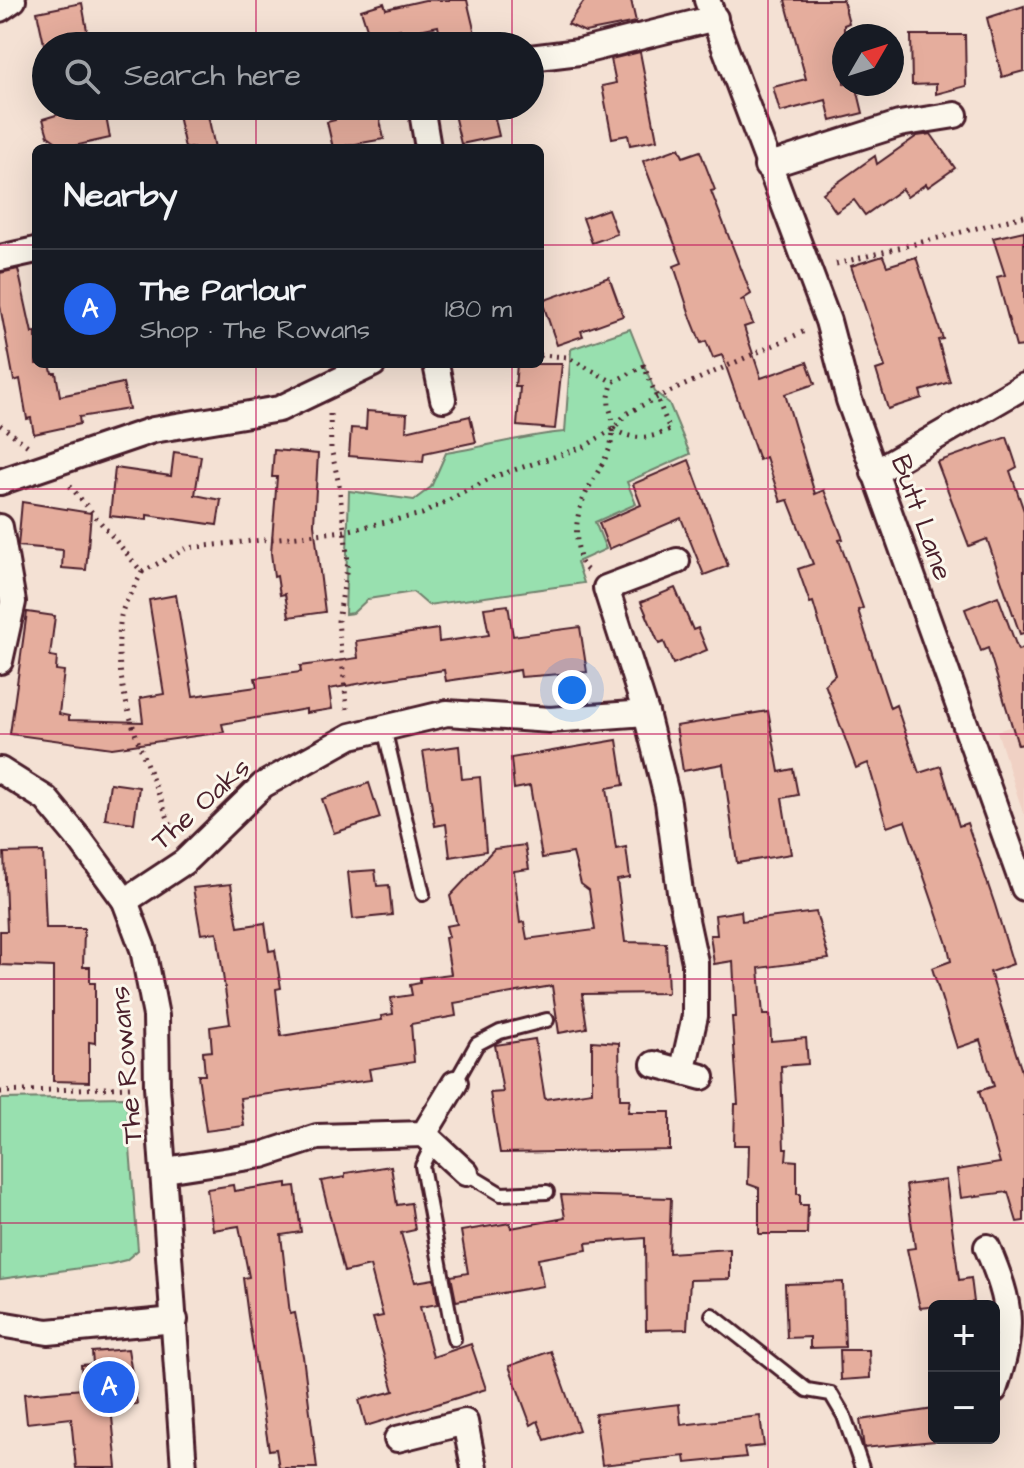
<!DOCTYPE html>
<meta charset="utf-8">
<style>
body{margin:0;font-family:"Architects Daughter",sans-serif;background:#242831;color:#f1f3f6}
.controls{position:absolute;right:24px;bottom:24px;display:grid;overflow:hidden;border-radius:12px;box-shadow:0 8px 32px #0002}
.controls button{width:72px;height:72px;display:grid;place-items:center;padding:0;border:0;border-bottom:2px solid #363941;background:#171b24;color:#f1f3f6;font:40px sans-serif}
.compass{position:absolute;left:832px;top:24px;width:72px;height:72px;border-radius:50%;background:#171b24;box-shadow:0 8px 32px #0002;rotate:51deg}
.you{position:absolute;left:572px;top:690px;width:28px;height:28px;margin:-20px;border:6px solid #fff;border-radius:50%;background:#1a73e8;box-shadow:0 0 0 12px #1a73e833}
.badge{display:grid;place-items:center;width:52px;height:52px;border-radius:50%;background:#2563eb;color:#fff;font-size:26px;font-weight:700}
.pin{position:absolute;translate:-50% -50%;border:4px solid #fff;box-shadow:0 2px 8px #0006}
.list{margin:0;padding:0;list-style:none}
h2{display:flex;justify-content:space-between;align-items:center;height:104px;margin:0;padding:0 32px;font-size:34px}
h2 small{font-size:26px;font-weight:400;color:#9ea1a6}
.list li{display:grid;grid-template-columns:52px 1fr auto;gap:24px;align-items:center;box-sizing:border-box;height:120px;padding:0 32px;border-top:2px solid #363941}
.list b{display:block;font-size:30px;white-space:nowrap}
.list p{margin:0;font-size:26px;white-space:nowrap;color:#9ea1a6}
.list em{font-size:26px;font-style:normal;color:#9ea1a6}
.icon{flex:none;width:44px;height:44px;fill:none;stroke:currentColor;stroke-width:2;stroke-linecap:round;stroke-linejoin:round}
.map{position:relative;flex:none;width:1024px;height:1468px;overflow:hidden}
.search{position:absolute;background:#171b24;box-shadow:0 8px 32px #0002;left:32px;top:32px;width:512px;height:88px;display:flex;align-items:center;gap:20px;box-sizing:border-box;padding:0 28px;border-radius:44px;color:#9ea1a6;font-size:30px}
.panel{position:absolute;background:#171b24;box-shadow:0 8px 32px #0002;left:32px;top:144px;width:512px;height:224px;border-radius:12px}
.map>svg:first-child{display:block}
.built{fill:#f0d1c4}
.green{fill:#98e0af;stroke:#71806d;stroke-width:2}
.building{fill:#e5ad9d;stroke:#4a1f2b;stroke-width:2}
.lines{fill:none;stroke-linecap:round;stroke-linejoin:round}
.service-casing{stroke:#4a1f2b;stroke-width:18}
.minor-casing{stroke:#4a1f2b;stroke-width:30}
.path{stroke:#4a1f2b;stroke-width:5;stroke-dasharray:2 6;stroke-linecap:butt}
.service{stroke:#fbf7ec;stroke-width:12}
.minor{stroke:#fbf7ec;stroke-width:24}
.grid{fill:none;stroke:#c2185b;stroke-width:2;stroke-opacity:0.55}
.labels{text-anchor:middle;stroke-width:6;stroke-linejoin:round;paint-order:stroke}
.street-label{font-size:28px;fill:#4a1f2b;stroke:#fbf7ec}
</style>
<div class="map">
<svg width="1024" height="1468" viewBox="0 0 1024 1468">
<rect width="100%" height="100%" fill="#f4e1d4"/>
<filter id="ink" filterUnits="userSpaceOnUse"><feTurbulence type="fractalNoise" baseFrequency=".0125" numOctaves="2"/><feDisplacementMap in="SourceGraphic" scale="16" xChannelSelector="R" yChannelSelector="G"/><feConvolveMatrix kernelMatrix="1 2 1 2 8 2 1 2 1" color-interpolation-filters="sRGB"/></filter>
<g filter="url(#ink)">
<!-- built -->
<polygon class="built" points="1024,722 1024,816 997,731"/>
<!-- green -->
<g class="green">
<path d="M630 329 655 392 669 403 690 454 627 482 636 504 595 522 606 549 577 562 584 583 428 605 413 592 368 599 353 613 345 614 349 491 414 500 431 487 446 453C486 447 525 435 565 432L571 349Z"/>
<polygon points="126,1097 138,1250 126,1260 110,1264 0,1279 0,1099"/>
</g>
<!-- building -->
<g class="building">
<polygon points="425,0 467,0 478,46 442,46 438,26 401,34 400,29 370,38 361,10 384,3 386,9"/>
<polygon points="585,0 631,0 636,22 585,32 568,24"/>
<polygon points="785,0 843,0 849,23 844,25 844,84 856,84 863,113 831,121 826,100 780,112 773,87 806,79"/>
<polygon points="82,3 88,36 44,44 37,12"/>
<polygon points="1024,6 1024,71 1002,77 987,18"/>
<polygon points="911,35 965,35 966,86 936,94 936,84 912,85"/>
<polygon points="640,52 657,140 630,145 628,135 612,138 602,86 616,83 611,59"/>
<polygon points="86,106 104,106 110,138 65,148 48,136 43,119"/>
<polygon points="176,106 206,106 215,148 185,148"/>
<polygon points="332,106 377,106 384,139 333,148 327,122 335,120"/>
<polygon points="452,106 492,106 499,136 461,144"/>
<polygon points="931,134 955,168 928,187 926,184 907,197 902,189 865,215 854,200 836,212 823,193 875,156 877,164 917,136"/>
<polygon points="679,148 683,157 700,151 715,190 711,191 751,294 740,301 744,300 753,324 744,327 761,378 807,362 815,384 785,394 815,494 824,490 843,539 839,540 863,608 858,610 890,708 896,705 919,773 941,766 959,826 967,823 995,905 1013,964 990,972 1024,1078 1024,1221 1017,1222 1008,1192 961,1198 957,1170 1000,1163 979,1091 994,1086 980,1040 957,1048 932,968 951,961 948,947 905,821 887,827 868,763 856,768 825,684 835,675 813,602 810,603 798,569 813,564 788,500 781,502 766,457 759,460 722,355 713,358 706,341 701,343 691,318 674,266 682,263 643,161"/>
<polygon points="608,209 617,234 592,243 583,218"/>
<polygon points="1024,231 1024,346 1016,347 997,277 1005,275 993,238"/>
<polygon points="883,256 887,266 916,257 943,339 938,340 950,382 920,391 922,398 888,409 876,370 885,367 851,266"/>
<polygon points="18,269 32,333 36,332 36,364 50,364 52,373 56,373 60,396 123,383 129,409 79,417 80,424 34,434 31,418 27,419 20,379 14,381 0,306 0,273"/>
<polygon points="609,277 623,316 581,331 583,336 557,345 542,301"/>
<polygon points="517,364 562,364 555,429 517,426 520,387 515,387"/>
<polygon points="367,411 407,414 406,431 470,416 476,442 424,453 423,462 349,456 351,428 366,429"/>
<polygon points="1007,437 1017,467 1010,471 1024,511 1024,633 1020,634 987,539 969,546 937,462"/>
<polygon points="274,450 318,454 314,524 325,612 289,617 285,594 280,595 277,576 274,577 271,553 277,477 272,477"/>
<polygon points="174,452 201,456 195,495 221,500 217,525 147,515 147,520 110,516 115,468 171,476"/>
<polygon points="689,460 728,566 704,575 681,518 609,549 599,523 641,505 633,484"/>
<polygon points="22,502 91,513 86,570 62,568 63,550 18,546"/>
<polygon points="675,588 693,630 698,628 707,650 673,664 664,642 659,644 641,602"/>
<polygon points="176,595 193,696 257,687 255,678 301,672 300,666 358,658 356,641 438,629 439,642 489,635 484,608 508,605 513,636 580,627 587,672 521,677 520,670 446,681 444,670 374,681 329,689 332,709 306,713 306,709 261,717 222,724 224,732 112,748 10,734 27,612 55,616 50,656 57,657 56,670 64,671 59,714 69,716 69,720 143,722 140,698 164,694 149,600"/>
<polygon points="998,596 1018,650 1024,648 1024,744 1018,745 988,648 981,651 965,609"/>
<polygon points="768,711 779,772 793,769 798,795 782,798 791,854 737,863 723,764 683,771 676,726"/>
<polygon points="617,740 624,785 607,788 616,849 626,847 630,878 617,880 625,942 666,943 668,993 582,994 587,1028 559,1033 552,986 454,1003 456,1016 411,1024 414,1062 369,1069 371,1080 240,1098 244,1126 206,1131 198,1075 205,1075 203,1052 212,1051 210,1027 230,1024 217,932 201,934 193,888 231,884 238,927 265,923 269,951 275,950 281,988 276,989 281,1036 382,1020 381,1016 393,1014 391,998 412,995 410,985 420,983 420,978 451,974 445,938 449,937 446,926 457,924 450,896 494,849 525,845 529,869 514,871 520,923 524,922 527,939 595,930 589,890 581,884 573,853 542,858 530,786 514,789 511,758"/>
<polygon points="459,746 462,779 480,777 486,851 450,857 446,824 435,826 423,751"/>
<polygon points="110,783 139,787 134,823 105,819"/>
<polygon points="369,783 380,818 334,833 322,799"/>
<polygon points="43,852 46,928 84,928 83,967 90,967 90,983 95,983 95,1043 89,1042 89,1082 53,1081 53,967 0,965 0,931 7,931 4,853"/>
<polygon points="375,870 377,886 389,885 392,915 353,919 348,872"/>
<polygon points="741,911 742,921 816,912 829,959 759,968 763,1015 770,1015 771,1041 806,1038 808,1064 781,1066 784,1149 787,1149 786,1160 797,1161 797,1194 800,1194 800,1205 808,1205 807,1234 759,1234 759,1188 748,1184 749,1145 734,1145 735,1104 738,1104 732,1017 736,1017 733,961 714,964 710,935 717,935 715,915"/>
<polygon points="535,1039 545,1099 592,1092 592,1041 619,1043 620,1099 630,1099 628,1112 670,1112 670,1150 500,1153 490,1093 503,1092 495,1045"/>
<polygon points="391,1166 397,1205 411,1203 415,1230 401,1233 415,1282 434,1279 438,1304 420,1307 433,1357 471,1344 486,1389 366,1426 359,1400 394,1391 373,1318 383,1316 370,1266 344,1272 321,1181 345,1177 345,1173"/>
<polygon points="946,1180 959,1280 971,1278 974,1302 920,1308 907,1249 915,1248 906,1185"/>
<polygon points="287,1183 287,1187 295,1186 301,1232 281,1235 290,1314 295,1313 303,1356 317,1468 279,1468 276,1449 269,1450 248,1316 243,1278 249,1277 239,1226 213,1230 207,1189 233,1185 234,1191"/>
<polygon points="561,1195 671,1198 669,1253 730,1249 730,1279 690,1280 687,1329 646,1330 645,1238 586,1243 587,1250 538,1259 543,1286 456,1301 451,1276 468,1273 461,1231 510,1223 511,1228 565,1218"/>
<polygon points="843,1282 845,1347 810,1348 810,1337 787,1338 785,1284"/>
<polygon points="128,1349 137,1404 111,1407 117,1468 76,1468 71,1418 27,1423 24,1394 83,1389 81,1365 93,1364 92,1352"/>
<polygon points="840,1350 869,1350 870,1378 841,1380"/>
<polygon points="551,1351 579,1430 545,1440 538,1421 531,1425 509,1366"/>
<polygon points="679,1404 681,1425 760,1416 764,1446 744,1448 746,1457 686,1463 685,1456 602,1465 595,1414"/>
<polygon points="934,1409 934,1441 864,1448 860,1420"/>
</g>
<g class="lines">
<!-- service casing -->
<g class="service-casing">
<g id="service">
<polyline points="384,728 423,894"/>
<polyline points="455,1083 477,1044 500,1032 547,1020"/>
<polyline points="433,1143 422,1166 454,1339"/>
<polyline points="466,1173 501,1194 547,1192"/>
<polyline points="712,1315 807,1390 831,1394 844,1416 862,1468"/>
</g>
</g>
<!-- minor casing -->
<g class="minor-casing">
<g id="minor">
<polyline points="707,0 828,321 849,400 1024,888"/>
<polyline points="0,9 13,0"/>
<polyline points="530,58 579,52 715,18"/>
<polyline points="421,106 428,148"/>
<polyline points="767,166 899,124 955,115"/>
<polyline points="0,258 36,250"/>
<polyline points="436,364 443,399"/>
<polyline points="874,473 1024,386"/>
<polyline points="0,482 153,430 279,409 373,364"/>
<polyline points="0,527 13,602 0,661"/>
<polyline points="646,713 606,588 677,561"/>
<polyline points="0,770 46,799 81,841 125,901 143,949 156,1016 157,1086 184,1468"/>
<polyline points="125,901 184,862 263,785 351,736 447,713 550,720 646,713 668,802 680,892 695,962 695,1016 683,1069"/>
<polyline points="654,1064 702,1077"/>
<polyline points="424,1134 466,1173"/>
<polyline points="165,1170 262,1155 317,1137 424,1134 455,1083"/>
<path d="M987 1247C1012 1306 1015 1328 994 1390"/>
<polyline points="0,1324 48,1332 175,1320"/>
<polyline points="397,1439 465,1422 474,1468"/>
</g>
</g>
<!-- path -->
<g class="path">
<polyline points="836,264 1024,216"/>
<polyline points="540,355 567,357 613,382"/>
<polyline points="330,414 331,448 339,485 348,562 338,621 347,709"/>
<polyline points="0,425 28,446"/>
<path d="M70 486 142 572C136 585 124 602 121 616 109 695 149 763 174 835"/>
<path d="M587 570C580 564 580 557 578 548 568 492 612 470 613 430 614 408 603 410 613 382L644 366 670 430C648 439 634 441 613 429"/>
<polyline points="142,572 187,548 345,531 422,514 493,477 584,447 613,429 626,414 656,398 805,331"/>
<polyline points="0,1092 131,1087"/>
</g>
<!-- service -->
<use href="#service" class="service"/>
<!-- minor -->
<use href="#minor" class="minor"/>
</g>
</g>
<!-- grid -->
<path class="grid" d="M256 0V46M512 0V46M768 0V1468M256 106V148M512 106V148M0 245H36M540 245H1024M256 364V1468M512 364V1468M0 489H1024M0 734H1024M0 979H1024M0 1223H1024"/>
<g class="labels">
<!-- street labels -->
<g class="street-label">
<text transform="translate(923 517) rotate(70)" y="10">Butt Lane</text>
<text transform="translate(200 803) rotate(-42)" y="10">The Oaks</text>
<text transform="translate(125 1065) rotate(-95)" y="10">The Rowans</text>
</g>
</g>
</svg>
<div class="controls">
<button>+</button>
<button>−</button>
</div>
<svg class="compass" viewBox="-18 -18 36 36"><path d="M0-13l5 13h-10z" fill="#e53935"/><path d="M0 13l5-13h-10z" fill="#9ea1a6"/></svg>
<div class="you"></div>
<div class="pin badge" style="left:109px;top:1387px">A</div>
<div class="search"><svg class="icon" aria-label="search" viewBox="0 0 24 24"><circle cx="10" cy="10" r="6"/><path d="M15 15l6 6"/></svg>Search here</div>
<section class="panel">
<h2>Nearby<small></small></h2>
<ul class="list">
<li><span class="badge">A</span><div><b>The Parlour</b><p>Shop · The Rowans</p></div><em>180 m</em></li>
</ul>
</section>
</div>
